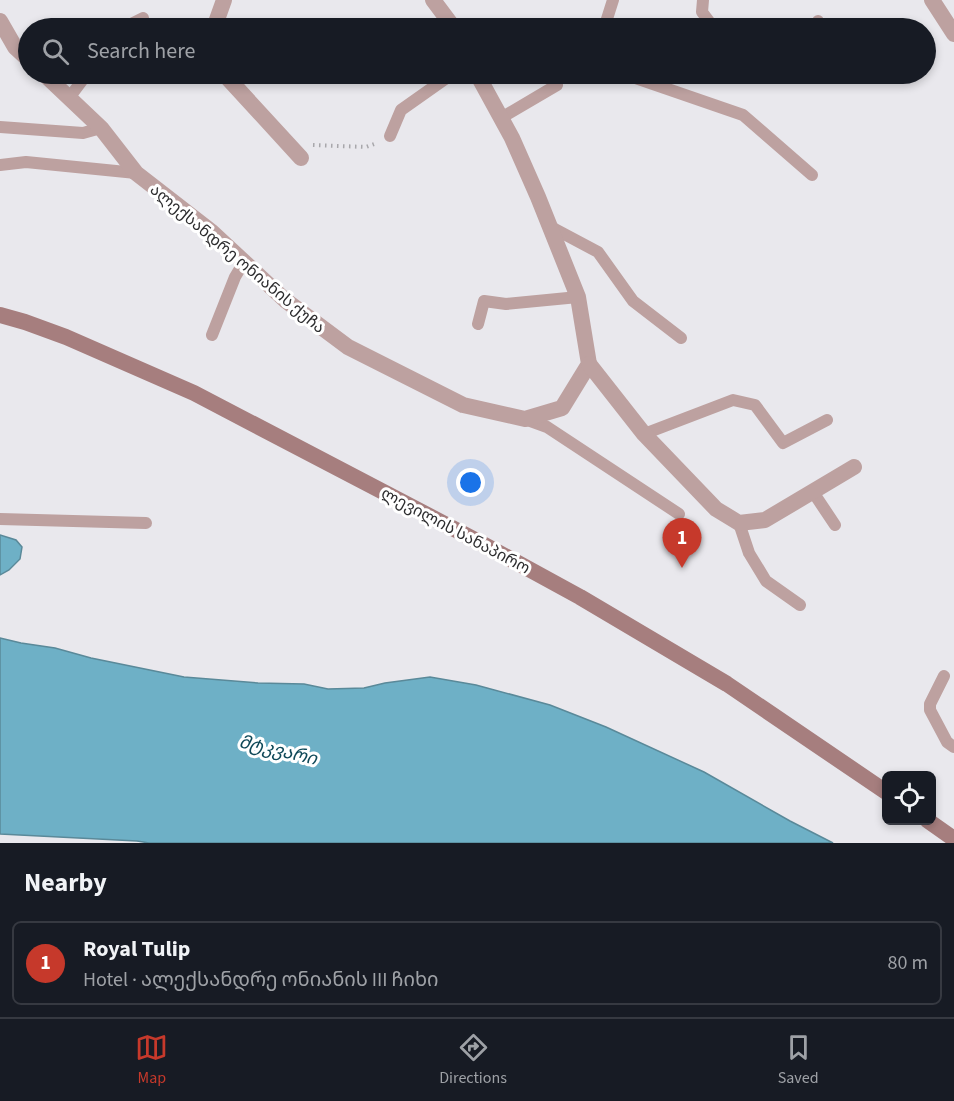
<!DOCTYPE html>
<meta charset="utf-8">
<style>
body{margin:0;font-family:"Source Sans 3","Noto Sans Georgian",sans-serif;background:#20242c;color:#f1f3f6}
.controls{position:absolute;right:18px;bottom:18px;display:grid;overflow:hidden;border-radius:9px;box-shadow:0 3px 9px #0003}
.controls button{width:54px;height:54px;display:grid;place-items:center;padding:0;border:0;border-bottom:2px solid #363941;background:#171b24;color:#f1f3f6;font:30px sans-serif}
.you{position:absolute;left:471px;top:483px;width:21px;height:21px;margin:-15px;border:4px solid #fff;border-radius:50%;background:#1a73e8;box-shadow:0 0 0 9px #1a73e833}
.badge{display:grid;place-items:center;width:39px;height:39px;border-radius:50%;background:#c6392b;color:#fff;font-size:20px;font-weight:700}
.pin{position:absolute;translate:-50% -50px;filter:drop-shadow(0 2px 3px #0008)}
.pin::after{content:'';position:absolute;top:32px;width:21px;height:18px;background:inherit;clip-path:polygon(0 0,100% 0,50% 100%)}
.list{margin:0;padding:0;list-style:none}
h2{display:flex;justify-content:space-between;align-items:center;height:78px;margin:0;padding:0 24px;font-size:26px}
h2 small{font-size:20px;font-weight:400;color:#9ea1a6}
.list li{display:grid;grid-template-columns:39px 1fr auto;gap:18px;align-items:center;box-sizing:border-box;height:84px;margin:0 12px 12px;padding:0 12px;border:2px solid #363941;border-radius:9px}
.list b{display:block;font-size:22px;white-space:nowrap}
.list p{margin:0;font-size:20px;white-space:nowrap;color:#9ea1a6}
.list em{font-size:20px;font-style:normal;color:#9ea1a6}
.icon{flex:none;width:33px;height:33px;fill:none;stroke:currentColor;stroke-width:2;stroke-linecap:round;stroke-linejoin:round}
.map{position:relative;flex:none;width:954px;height:843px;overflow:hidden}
.search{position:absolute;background:#171b24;box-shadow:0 3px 9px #0003;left:18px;right:18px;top:18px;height:66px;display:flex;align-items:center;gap:15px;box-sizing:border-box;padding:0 21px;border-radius:33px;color:#9ea1a6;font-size:22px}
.sheet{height:174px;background:#171b24}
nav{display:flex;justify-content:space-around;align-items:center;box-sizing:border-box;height:84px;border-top:2px solid #363941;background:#171b24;font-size:16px;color:#9ea1a6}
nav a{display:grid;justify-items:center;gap:3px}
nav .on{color:#c6392b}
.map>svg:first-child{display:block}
.water{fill:#6eb0c6;stroke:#5a8999;stroke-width:1.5}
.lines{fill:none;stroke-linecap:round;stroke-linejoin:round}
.path{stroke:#a8a7ab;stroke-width:4;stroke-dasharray:1.5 4.5;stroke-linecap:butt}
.service{stroke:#bda1a0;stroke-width:12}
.minor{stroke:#bda1a0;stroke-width:16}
.secondary{stroke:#a67e7e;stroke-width:16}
.labels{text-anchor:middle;stroke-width:6;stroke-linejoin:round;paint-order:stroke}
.street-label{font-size:16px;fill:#2d2d2f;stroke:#fff}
.water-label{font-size:18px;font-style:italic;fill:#0e4858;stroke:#fff}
</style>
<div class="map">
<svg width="954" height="843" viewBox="0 0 954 843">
<rect width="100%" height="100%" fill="#e9e8ed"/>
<!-- water -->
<g class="water">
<polygon points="0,535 16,540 22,547 20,559 9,570 0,575"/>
<polygon points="0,638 21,643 55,648 91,658 184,677 258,683 304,684 328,689 364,688 385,683 430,677 476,685 550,705 606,727 704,772 790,821 833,843 149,843 137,841 0,834"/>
</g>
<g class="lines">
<!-- path -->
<polyline class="path" points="313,145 366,147 377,143"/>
<!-- service -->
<g class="service">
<polyline points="703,0 702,12 711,24 724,28"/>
<polyline points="123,28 143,18"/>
<polyline points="606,28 606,22 613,0"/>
<polyline points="815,28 818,21"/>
<polyline points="624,74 743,115 812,175"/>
<polyline points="69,98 87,74"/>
<polyline points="501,118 557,85"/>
<polyline points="0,127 83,133 101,128"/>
<polyline points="390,136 401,110 452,74"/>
<polyline points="0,165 26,162 136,173"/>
<polyline points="551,227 598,252 633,301 681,338"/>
<polyline points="478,324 484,301 506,304 578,297"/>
<polyline points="212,335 235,277 244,262"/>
<polyline points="525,419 547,427 679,514"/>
<polyline points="644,434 733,400 755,405 783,443 827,420"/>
<polyline points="813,492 835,525"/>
<polyline points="0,519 146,523"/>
<polyline points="739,523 749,553 766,581 800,605"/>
<polyline points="944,676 930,704 930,710 947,742 954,747"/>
</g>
<!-- minor -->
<g class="minor">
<polyline points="433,0 454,28"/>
<polyline points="932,0 954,34"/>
<polyline points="0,21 15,47 28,59"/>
<polyline points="214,28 224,0"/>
<polyline points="44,74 101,128 136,173 212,232 285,300 348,347 463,405 525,419 562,408 589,364 578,297 538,197 512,138 477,74"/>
<polyline points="224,74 301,158"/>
<polyline points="589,364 644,434 716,509 739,523 765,520 854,467"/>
</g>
<!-- secondary -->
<g class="secondary">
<polyline points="0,315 25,322 66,337 194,393 481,543 580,597 727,684 886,792"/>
<polyline points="927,820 954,839"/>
</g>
</g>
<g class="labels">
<!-- street labels -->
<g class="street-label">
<text transform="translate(238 258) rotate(40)" y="6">ალექსანდრე ონიანის ქუჩა</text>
<text transform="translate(456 530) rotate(28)" y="6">ლევილის სანაპირო</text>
</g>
<!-- water labels -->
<g class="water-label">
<text transform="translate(278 750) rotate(13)" y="6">მტკვარი</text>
</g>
</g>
</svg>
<div class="controls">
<button><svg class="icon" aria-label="locate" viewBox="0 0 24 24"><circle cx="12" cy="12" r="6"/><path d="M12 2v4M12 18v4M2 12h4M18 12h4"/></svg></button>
</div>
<div class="you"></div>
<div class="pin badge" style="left:682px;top:568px">1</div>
<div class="search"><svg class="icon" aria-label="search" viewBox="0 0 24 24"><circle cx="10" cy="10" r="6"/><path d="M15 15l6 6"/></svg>Search here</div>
</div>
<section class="sheet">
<h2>Nearby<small></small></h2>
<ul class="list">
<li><span class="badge">1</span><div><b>Royal Tulip</b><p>Hotel · ალექსანდრე ონიანის III ჩიხი</p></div><em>80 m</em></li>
</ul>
</section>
<nav>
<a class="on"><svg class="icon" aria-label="map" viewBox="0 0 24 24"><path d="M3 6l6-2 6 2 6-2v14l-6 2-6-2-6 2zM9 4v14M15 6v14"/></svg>Map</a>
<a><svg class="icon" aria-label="directions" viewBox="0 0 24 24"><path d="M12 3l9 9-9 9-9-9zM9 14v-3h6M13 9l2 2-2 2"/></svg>Directions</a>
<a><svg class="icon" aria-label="saved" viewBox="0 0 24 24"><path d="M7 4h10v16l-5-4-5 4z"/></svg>Saved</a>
</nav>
